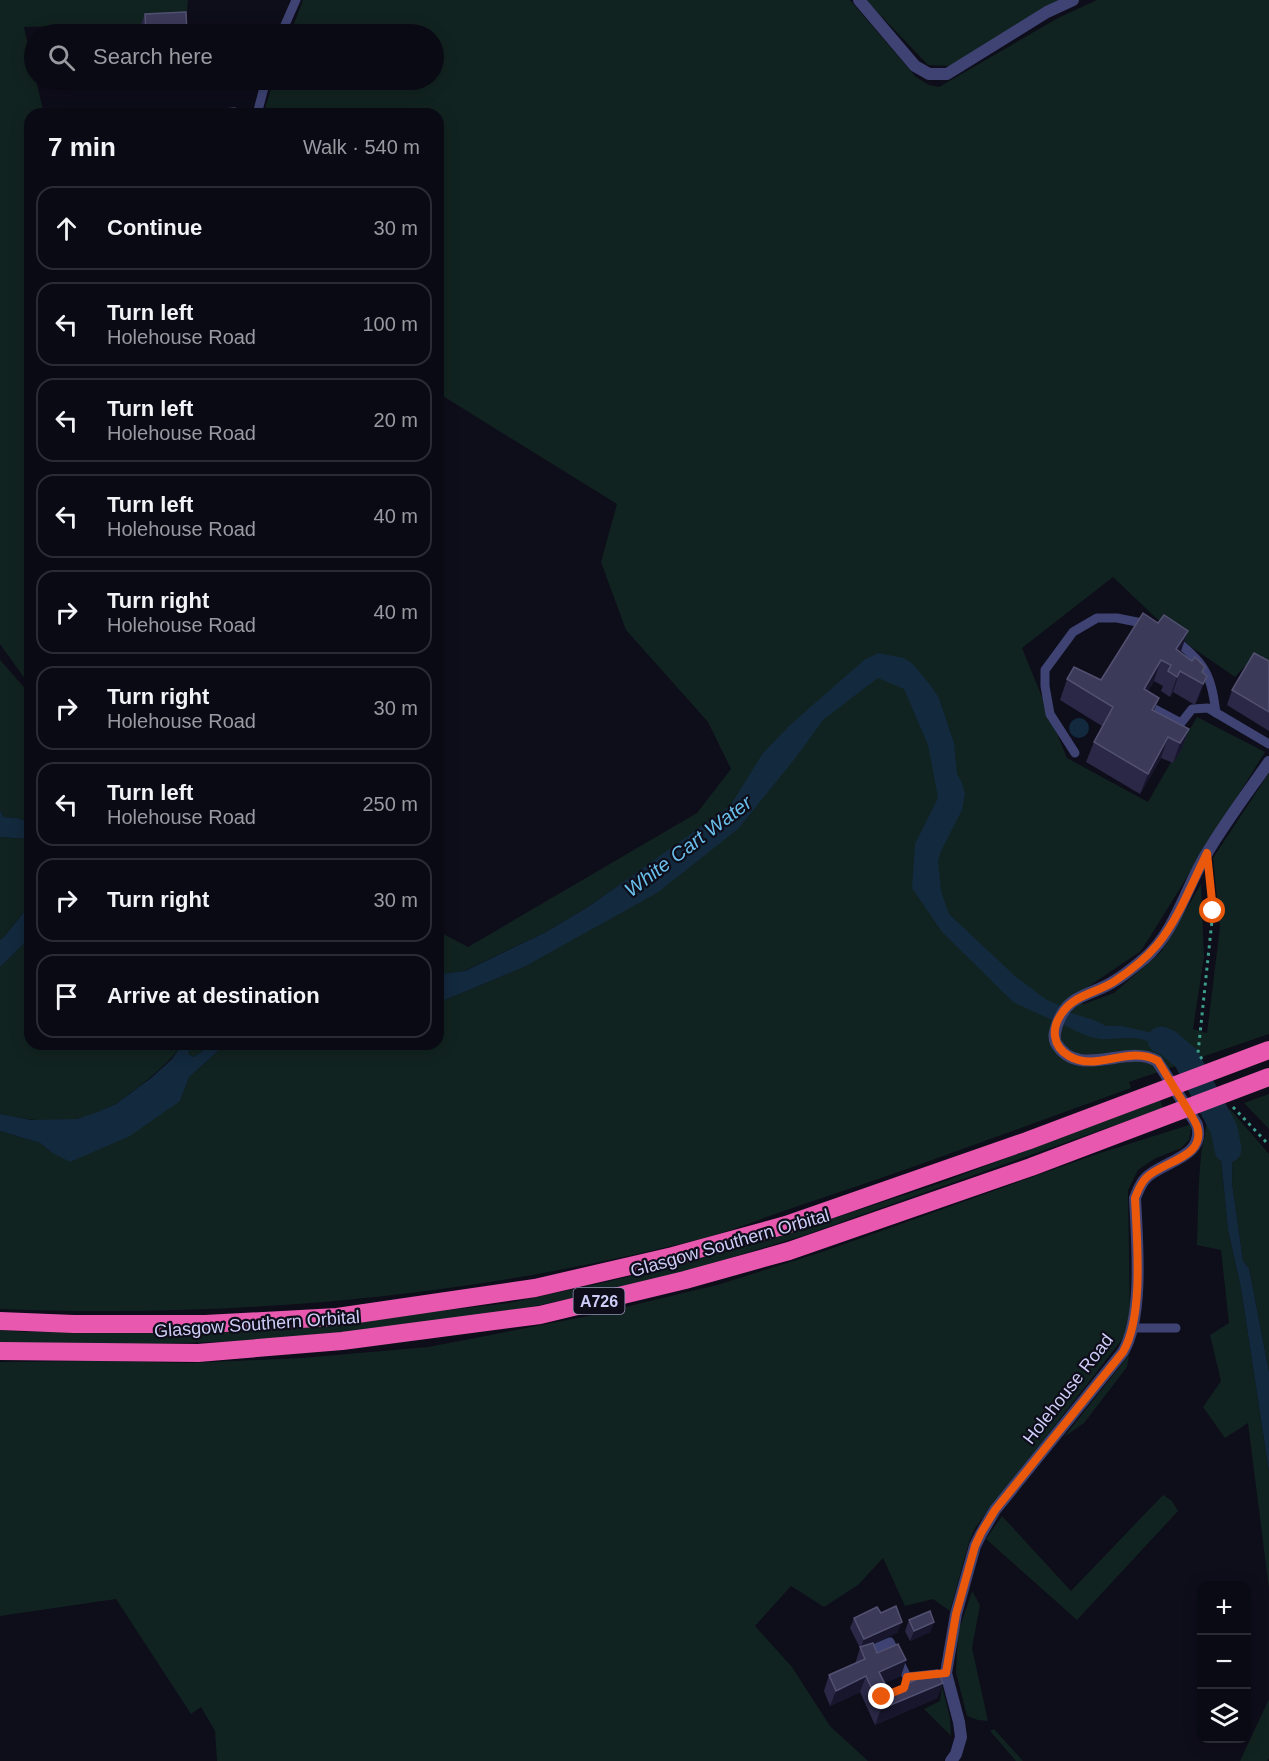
<!DOCTYPE html>
<meta charset="utf-8">
<style>
body{margin:0;font-family:Arial,sans-serif;background:#181822;color:#f1f3f6}
.controls{position:absolute;right:18px;bottom:18px;display:grid;overflow:hidden;border-radius:12px;box-shadow:0 3px 15px #0003}
.controls button{width:54px;height:54px;display:grid;place-items:center;padding:0;border:0;border-bottom:2px solid #2a2b34;background:#0a0a14;color:#f1f3f6;font:30px sans-serif}
.stop{position:absolute;width:18px;height:18px;margin:-14px;border:4px solid #ea580c;border-radius:50%;background:#fff}
.stop.end{background:#ea580c;border-color:#fff;box-shadow:0 2px 6px #0008}
.list{margin:0;padding:0;list-style:none}
h2{display:flex;justify-content:space-between;align-items:center;height:78px;margin:0;padding:0 24px;font-size:26px}
h2 small{font-size:20px;font-weight:400;color:#999aa0}
.list li{display:grid;grid-template-columns:39px 1fr auto;gap:18px;align-items:center;box-sizing:border-box;height:84px;margin:0 12px 12px;padding:0 12px;border:2px solid #2a2b34;border-radius:18px}
.list b{display:block;font-size:22px;white-space:nowrap}
.list p{margin:0;font-size:20px;white-space:nowrap;color:#999aa0}
.list em{font-size:20px;font-style:normal;color:#999aa0}
.icon{flex:none;width:33px;height:33px;fill:none;stroke:currentColor;stroke-width:2;stroke-linecap:round;stroke-linejoin:round}
.map{position:relative;flex:none;width:1269px;height:1761px;overflow:hidden}
.search{position:absolute;background:#0a0a14;box-shadow:0 3px 15px #0003;left:24px;top:24px;width:420px;height:66px;display:flex;align-items:center;gap:15px;box-sizing:border-box;padding:0 21px;border-radius:33px;color:#999aa0;font-size:22px}
.panel{position:absolute;background:#0a0a14;box-shadow:0 3px 15px #0003;left:24px;top:108px;width:420px;height:942px;border-radius:18px}
.map>svg:first-child{display:block}
.green{fill:#112320}
.water{fill:#13293d}
.lines{fill:none;stroke-linecap:round;stroke-linejoin:round}
.river{stroke:#13293d;stroke-width:27}
.path{stroke:#3c9e8c;stroke-width:3;stroke-dasharray:3 4.5;stroke-linecap:butt}
.lane{stroke:#3e4373;stroke-width:9}
.street{stroke:#3e4373;stroke-width:12}
.highway{stroke:#e858af;stroke-width:18}
.wall{fill:#2a2846}
.shaded-wall{fill:#18162d}
.building{fill:#3c3a59;stroke:#525172;stroke-width:1.5}
.route{stroke:#ea580c;stroke-width:8}
.labels{text-anchor:middle;stroke-width:4.5;stroke-linejoin:round;paint-order:stroke}
.shield{fill:#0e0d1a;stroke:#9493b5;stroke-width:1.5}
.shield-label{font-size:16px;font-weight:bold;fill:#cdcdf8}
.street-label{font-size:18px;fill:#cdcdf8;stroke:#0e0d1a}
.water-label{font-size:20px;font-style:italic;fill:#69beea;stroke:#0e0d1a}
</style>
<div class="map">
<svg width="1269" height="1761" viewBox="0 0 1269 1761">
<rect width="100%" height="100%" fill="#0e0d1a"/>
<!-- green -->
<g class="green">
<polygon points="0,0 188,0 186,23 24,27 34,72 34,80 36,80 44,114 30,114 30,686 0,644"/>
<path d="M303 0H850L916 77 929 85 939 87 1058 18 1097 0H1269V677L1247 664 1235 677 1190 646 1155 617 1113 577 1022 648 1067 758 1148 802 1197 717 1265 752 1141 951 1067 1001 1084 1004 1114 993 1161 952 1201 884 1204 957 1193 1029 1207 1033 1220 927 1213 858 1269 773V1034L1129 1082 1131 1088C1022 1127 912 1169 801 1205 763 1218 724 1234 684 1243 461 1298 229 1318 0 1309V1131L40 1143 51 1152 180 1101 189 1077 226 1044H438V1000H445L524 967 636 873 588 907 546 932 464 971 438 974V931L468 947 697 813 731 769 708 722 626 630 601 562 617 504 438 393V114H263L274 80H434V34H290Z"/>
<polygon points="866,0 1064,0 950,66 928,65"/>
<polygon points="0,660 30,694 30,823 18,818 3,817 0,810"/>
<polygon points="0,837 29,839 30,841 30,901 28,907 4,937 0,940"/>
<path d="M30 938V1044H183C169 1062 154 1075 136 1089 129 1093 124 1099 117 1103 84 1126 37 1123 0 1114V967Z"/>
<polygon points="193,1044 209,1044 200,1053 193,1057 188,1053"/>
<polygon points="1269,1094 1269,1129 1244,1103"/>
<polygon points="1160,1100 1163,1108 805,1235 681,1273 536,1306 376,1331 243,1341 114,1345 0,1343 0,1330 25,1332 206,1331 354,1321 509,1303 611,1281 759,1243 943,1182"/>
<polygon points="1230,1109 1269,1154 1269,1372 1249,1268 1243,1261 1232,1183 1233,1129 1222,1113"/>
<path d="M1213 1117 1218 1129 1228 1230 1241 1288 1269 1472V1589L1248 1423 1225 1438 1203 1407 1221 1381 1210 1335 1229 1323 1221 1250 1197 1245C1198 1215 1198 1186 1201 1156 1202 1143 1207 1133 1206 1119Z"/>
<polygon points="1192,1124 1189,1140 1181,1148 1154,1159 1138,1170 1128,1190 1130,1319 1124,1337 975,1528 969,1542 950,1611 933,1599 905,1606 883,1558 858,1585 824,1607 791,1586 755,1626 792,1667 830,1726 868,1761 217,1761 215,1731 201,1707 191,1714 116,1599 0,1616 0,1362 96,1361 191,1363 302,1358 428,1347 583,1317 717,1285 822,1252 1097,1154"/>
<polygon points="1129,1355 1127,1367 1084,1423 1064,1437"/>
<polygon points="1163,1495 1172,1501 1178,1511 1077,1620 986,1539 1002,1516 1071,1591"/>
<polygon points="972,1591 980,1605 972,1648 988,1721 978,1720 967,1716 956,1673 958,1633"/>
<polygon points="942,1686 950,1718 951,1736 924,1709 940,1701"/>
<polygon points="1269,1699 1269,1758 1267,1761 1240,1761"/>
<polygon points="994,1729 1023,1761 1016,1761 990,1731"/>
</g>
<!-- water -->
<g class="water">
<polygon points="878,653 904,658 913,664 931,686 939,698 954,743 957,774 962,783 965,794 962,810 941,851 938,861 941,891 949,914 1016,977 1047,1000 1061,1006 1052,1020 1013,1002 942,932 912,888 915,844 938,798 928,745 904,689 878,678 824,719 793,761 738,829 657,893 524,967 445,1000 438,1000 438,974 465,971 546,932 588,907 730,806 763,753 790,725 864,660"/>
<circle cx="1079" cy="728" r="10"/>
<polygon points="0,810 3,817 18,818 30,823 30,841 29,839 0,837"/>
<polygon points="30,901 30,938 0,967 0,940 4,937 28,907"/>
<path d="M1068 1012 1094 1020 1106 1026H1122L1170 1037 1185 1047 1192 1061 1181 1064C1172 1051 1150 1039 1133 1038 1121 1037 1108 1041 1095 1038 1083 1035 1071 1029 1061 1023Z"/>
<polygon points="183,1044 193,1044 188,1053 193,1057 200,1053 209,1044 226,1044 189,1077 180,1101 130,1136 70,1162 51,1152 40,1143 0,1131 0,1114 31,1120 77,1119 98,1112 116,1104 151,1078 171,1060"/>
<polygon points="1222,1113 1233,1129 1232,1183 1243,1261 1249,1268 1269,1372 1269,1472 1241,1288 1228,1230 1218,1129 1213,1117"/>
</g>
<g class="lines">
<!-- river -->
<polyline class="river" points="1161,1040 1168,1043 1186,1058 1224,1129 1228,1149"/>
<!-- path -->
<g class="path">
<polyline points="1202,1059 1198,1053 1213,911 1209,876"/>
<polyline points="1233,1107 1269,1145"/>
</g>
<!-- lane -->
<g class="lane">
<polyline points="281,34 296,0"/>
<polyline points="257,114 266,80"/>
<path d="M1175 640C1185 648 1199 659 1205 671 1212 683 1214 699 1216 713"/>
<polyline points="1147,705 1181,723 1192,709 1208,708 1269,744"/>
<polyline points="1075,753 1050,714 1045,686 1045,670 1073,632 1097,618 1117,618 1147,624"/>
<polyline points="1133,1328 1176,1328"/>
<polyline points="869,1651 890,1642 907,1677 936,1674"/>
</g>
<!-- street -->
<g class="street">
<polyline points="859,0 915,66 929,74 947,74 1047,12 1073,0"/>
<path d="M951 1761 956 1754 961 1737 959 1722 946 1673 956 1614 975 1546 981 1534 995 1510 1123 1352C1144 1317 1137 1240 1135 1198 1138 1191 1140 1184 1146 1178 1162 1161 1206 1158 1197 1125 1194 1119 1188 1112 1185 1105 1176 1091 1167 1076 1157 1061 1127 1043 1078 1081 1056 1043 1053 1037 1055 1032 1057 1025 1068 992 1091 997 1116 980 1126 974 1135 966 1145 958 1176 931 1186 887 1207 853 1226 821 1248 792 1269 762"/>
</g>
<!-- highway -->
<g class="highway">
<polyline points="0,1321 74,1324 205,1324 337,1317 535,1288 673,1256 786,1225 1027,1141 1269,1050"/>
<polyline points="0,1351 198,1353 342,1341 540,1315 685,1280 789,1251 1031,1167 1269,1077"/>
</g>
</g>
<!-- wall -->
<g class="wall">
<polygon points="145,14 187,34 139,34 139,29"/>
<polygon points="1180,652 1192,661 1207,676 1195,705 1173,692 1170,697 1161,691 1163,686 1154,681 1148,691 1159,698 1154,711 1189,729 1182,749 1173,763 1161,758 1140,794 1086,762 1094,742 1102,726 1060,700 1067,679 1101,680"/>
<polygon points="1269,661 1269,731 1227,705 1232,690"/>
<polygon points="881,1613 898,1632 873,1644 877,1653 906,1660 901,1676 884,1683 889,1692 943,1683 937,1698 875,1725 860,1692 830,1706 824,1691 829,1675 855,1664 860,1648 850,1628 854,1618"/>
<polygon points="909,1620 934,1622 930,1632 910,1641 905,1631"/>
</g>
<!-- shaded-wall -->
<g class="shaded-wall">
<polygon points="1188,631 1181,651 1171,666 1176,649"/>
<polygon points="1161,660 1154,681 1137,710 1144,689"/>
<polygon points="1180,671 1173,692 1170,697 1177,677"/>
<polygon points="1207,676 1199,697 1195,705 1203,684"/>
<polygon points="1189,729 1182,749 1173,763 1180,743"/>
<polygon points="1168,737 1161,758 1140,794 1148,774"/>
<polygon points="902,1622 898,1632 860,1650 864,1639"/>
<polygon points="934,1622 930,1632 910,1641 914,1631"/>
<polygon points="906,1660 901,1676 873,1688 879,1672"/>
<polygon points="866,1676 860,1692 830,1706 836,1691"/>
<polygon points="943,1683 937,1698 875,1725 881,1709"/>
</g>
<!-- building -->
<g class="building">
<polygon points="186,12 187,34 146,34 145,14"/>
<polygon points="235,108 235,114 194,114 194,112"/>
<polygon points="1143,613 1158,623 1164,615 1188,631 1176,649 1192,661 1195,657 1205,667 1202,672 1207,676 1203,684 1180,671 1177,677 1168,671 1171,665 1161,660 1144,689 1159,698 1152,710 1189,729 1180,743 1168,737 1148,774 1094,742 1113,707 1067,679 1074,667 1101,680"/>
<polygon points="1254,653 1269,661 1269,712 1232,690"/>
<polygon points="896,1606 902,1622 864,1639 854,1618 877,1607 881,1613"/>
<polygon points="930,1611 934,1622 914,1631 909,1620"/>
<polygon points="873,1643 877,1653 898,1644 906,1660 879,1672 889,1692 937,1670 943,1683 881,1709 866,1676 836,1691 829,1675 865,1659 860,1647"/>
</g>
<g class="lines">
<!-- route -->
<path class="route" d="M882 1697 904 1688 907 1677 946 1673 956 1614 975 1546 981 1533 995 1510 1123 1352C1144 1316 1137 1240 1135 1198 1138 1191 1140 1184 1146 1178 1162 1161 1207 1158 1197 1126 1194 1119 1189 1112 1185 1105 1176 1091 1167 1076 1158 1061 1129 1044 1097 1073 1069 1056 1052 1046 1051 1028 1062 1013 1075 994 1097 993 1115 981 1130 971 1145 959 1157 945 1178 920 1192 883 1207 853L1213 911"/>
</g>
<g class="labels">
<!-- shield labels -->
<rect class="shield" x="573.5" y="1288" width="51" height="26" rx="4.5"/>
<g class="shield-label">
<text x="599" y="1307">A726</text>
</g>
<!-- street labels -->
<g class="street-label">
<text transform="translate(730 1243) rotate(-16)" y="6">Glasgow Southern Orbital</text>
<text transform="translate(257 1324) rotate(-4)" y="6">Glasgow Southern Orbital</text>
<text transform="translate(1068 1389) rotate(-52)" y="6">Holehouse Road</text>
</g>
<!-- water labels -->
<g class="water-label">
<text transform="translate(688 846) rotate(-37)" y="7">White Cart Water</text>
</g>
</g>
</svg>
<div class="controls">
<button>+</button>
<button>−</button>
<button><svg class="icon" aria-label="layers" viewBox="0 0 24 24"><path d="M12 4l9 5-9 5-9-5zM3 14l9 5 9-5"/></svg></button>
</div>
<div class="stop" style="left:1213px;top:911px"></div>
<div class="stop end" style="left:882px;top:1697px"></div>
<div class="search"><svg class="icon" aria-label="search" viewBox="0 0 24 24"><circle cx="10" cy="10" r="6"/><path d="M15 15l6 6"/></svg>Search here</div>
<section class="panel">
<h2>7 min<small>Walk · 540 m</small></h2>
<ul class="list">
<li><svg class="icon" aria-label="ahead" viewBox="0 0 24 24"><path d="M12 20V5M6 11l6-6 6 6"/></svg><div><b>Continue</b></div><em>30 m</em></li>
<li><svg class="icon" aria-label="left" viewBox="0 0 24 24"><path d="M17 20v-9H6M10 6l-5 5 5 5"/></svg><div><b>Turn left</b><p>Holehouse Road</p></div><em>100 m</em></li>
<li><svg class="icon" aria-label="left" viewBox="0 0 24 24"><path d="M17 20v-9H6M10 6l-5 5 5 5"/></svg><div><b>Turn left</b><p>Holehouse Road</p></div><em>20 m</em></li>
<li><svg class="icon" aria-label="left" viewBox="0 0 24 24"><path d="M17 20v-9H6M10 6l-5 5 5 5"/></svg><div><b>Turn left</b><p>Holehouse Road</p></div><em>40 m</em></li>
<li><svg class="icon" aria-label="right" viewBox="0 0 24 24"><path d="M7 20v-9h11M14 6l5 5-5 5"/></svg><div><b>Turn right</b><p>Holehouse Road</p></div><em>40 m</em></li>
<li><svg class="icon" aria-label="right" viewBox="0 0 24 24"><path d="M7 20v-9h11M14 6l5 5-5 5"/></svg><div><b>Turn right</b><p>Holehouse Road</p></div><em>30 m</em></li>
<li><svg class="icon" aria-label="left" viewBox="0 0 24 24"><path d="M17 20v-9H6M10 6l-5 5 5 5"/></svg><div><b>Turn left</b><p>Holehouse Road</p></div><em>250 m</em></li>
<li><svg class="icon" aria-label="right" viewBox="0 0 24 24"><path d="M7 20v-9h11M14 6l5 5-5 5"/></svg><div><b>Turn right</b></div><em>30 m</em></li>
<li><svg class="icon" aria-label="arrive" viewBox="0 0 24 24"><path d="M6 21V4h12l-3 4 3 4H6"/></svg><div><b>Arrive at destination</b></div></li>
</ul>
</section>
</div>
